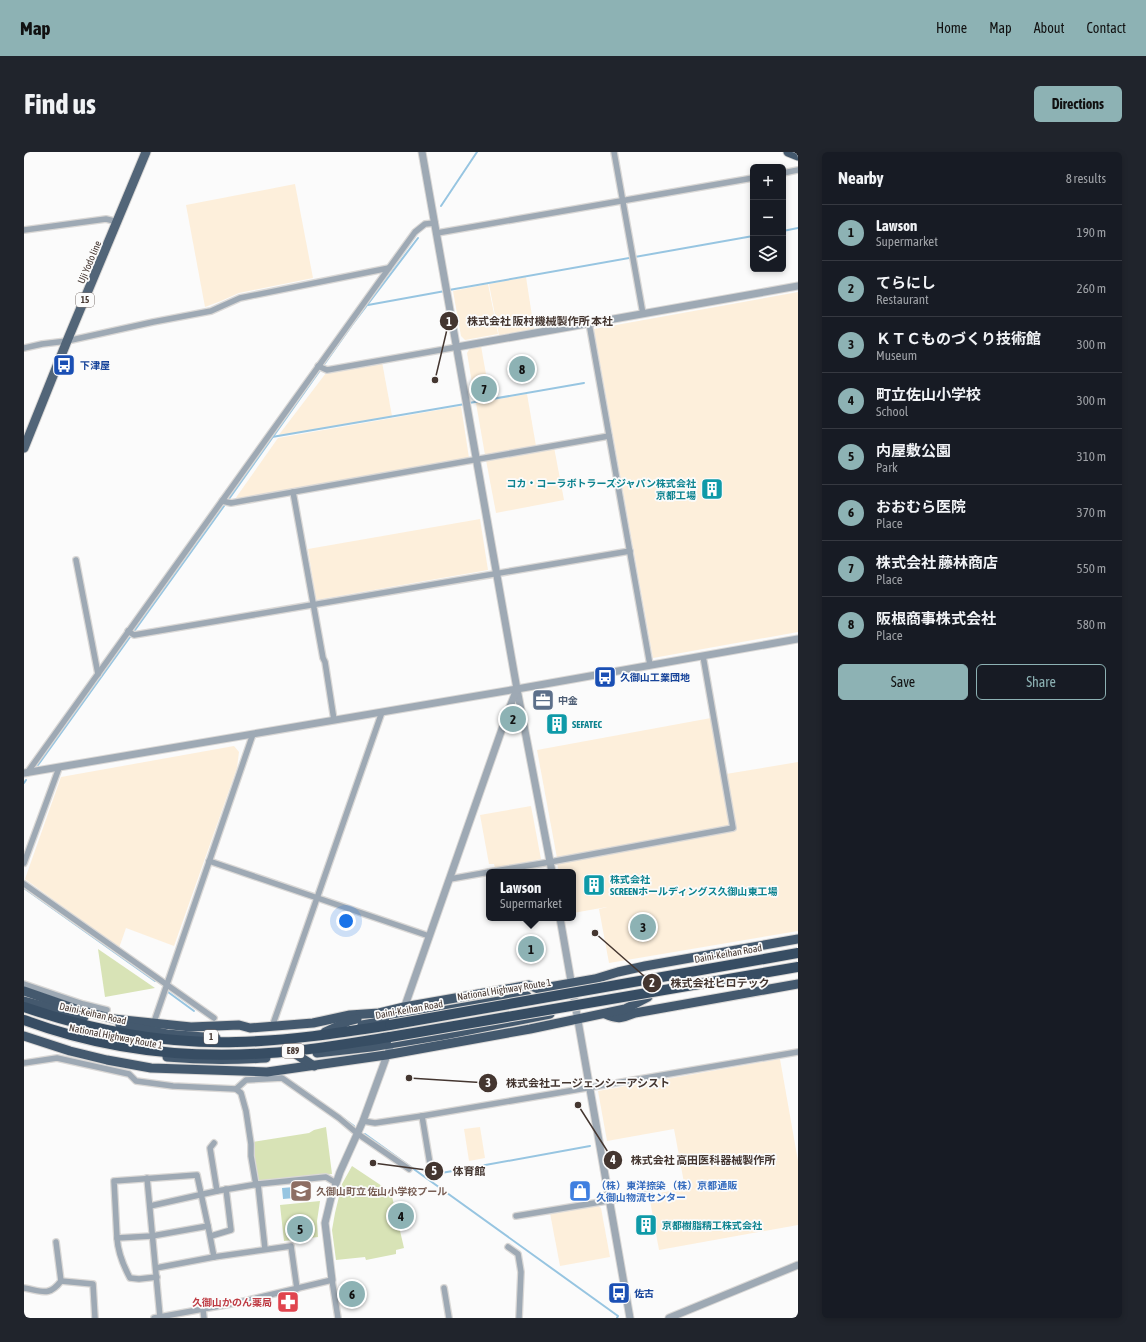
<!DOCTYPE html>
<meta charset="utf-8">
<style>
body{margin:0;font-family:"Asap Condensed","Noto Sans JP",sans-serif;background:#20242c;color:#f1f3f6}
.controls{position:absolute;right:12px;top:12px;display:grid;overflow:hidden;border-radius:6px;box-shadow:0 2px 6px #0003}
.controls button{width:36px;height:36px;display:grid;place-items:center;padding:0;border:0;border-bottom:1px solid #363941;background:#171b24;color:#f1f3f6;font:20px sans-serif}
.you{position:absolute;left:322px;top:769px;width:14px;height:14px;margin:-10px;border:3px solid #fff;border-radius:50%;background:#1a73e8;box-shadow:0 0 0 6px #1a73e833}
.badge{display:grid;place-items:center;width:26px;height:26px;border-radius:50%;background:#8db2b4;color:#111;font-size:13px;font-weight:700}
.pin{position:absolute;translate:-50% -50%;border:2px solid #fff;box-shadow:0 1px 4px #0006}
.popup{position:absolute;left:462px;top:717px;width:90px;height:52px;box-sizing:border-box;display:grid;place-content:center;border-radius:6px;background:#171b24;filter:drop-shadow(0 1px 3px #0005);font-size:13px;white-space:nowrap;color:#9ea1a6}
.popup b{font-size:15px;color:#f1f3f6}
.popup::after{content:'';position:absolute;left:50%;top:100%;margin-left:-8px;border:8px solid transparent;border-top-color:#171b24}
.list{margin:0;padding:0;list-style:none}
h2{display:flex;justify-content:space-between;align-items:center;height:52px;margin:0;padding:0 16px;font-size:17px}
h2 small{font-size:13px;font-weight:400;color:#9ea1a6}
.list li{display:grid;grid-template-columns:26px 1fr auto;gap:12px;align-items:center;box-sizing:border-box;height:56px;padding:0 16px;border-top:1px solid #363941}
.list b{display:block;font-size:15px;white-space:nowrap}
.list p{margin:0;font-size:13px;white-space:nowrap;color:#9ea1a6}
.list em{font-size:13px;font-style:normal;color:#9ea1a6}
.actions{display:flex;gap:8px;padding:12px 16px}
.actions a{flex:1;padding:9px 0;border:1px solid #8db2b4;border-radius:6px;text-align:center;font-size:14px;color:#8db2b4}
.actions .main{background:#8db2b4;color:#111}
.icon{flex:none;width:22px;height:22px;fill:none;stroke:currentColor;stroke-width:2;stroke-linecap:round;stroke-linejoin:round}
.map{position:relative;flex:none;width:774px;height:1166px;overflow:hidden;border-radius:6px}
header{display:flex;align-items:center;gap:24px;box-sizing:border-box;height:56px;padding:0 20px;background:#8db2b4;color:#111}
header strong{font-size:19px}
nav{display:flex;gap:22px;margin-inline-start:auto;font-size:14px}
.intro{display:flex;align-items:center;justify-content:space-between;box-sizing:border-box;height:96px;padding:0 24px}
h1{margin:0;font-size:28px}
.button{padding:10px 18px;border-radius:6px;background:#8db2b4;color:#111;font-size:14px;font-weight:700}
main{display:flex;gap:24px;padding:0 24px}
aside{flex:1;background:#171b24;border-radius:6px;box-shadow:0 2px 6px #0003}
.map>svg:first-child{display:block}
.industrial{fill:#fdefdb}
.green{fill:#d8e3b6}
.water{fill:#97c5e1}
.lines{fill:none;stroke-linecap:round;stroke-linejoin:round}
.stream{stroke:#97c5e1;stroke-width:2}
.minor-casing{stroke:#dad8d6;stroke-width:8}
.tertiary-casing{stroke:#dad8d6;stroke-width:9}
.primary-casing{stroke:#dad8d6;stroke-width:11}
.trunk-casing{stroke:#dad8d6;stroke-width:11}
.motorway-casing{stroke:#dad8d6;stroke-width:12}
.minor{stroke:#9ea9b4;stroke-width:5.5}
.tertiary{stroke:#9ea9b4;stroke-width:7}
.primary{stroke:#526578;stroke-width:9}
.trunk{stroke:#44596e;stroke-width:9}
.motorway{stroke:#374d63;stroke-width:10}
.motorway-bridge-casing{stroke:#dad8d6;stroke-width:12;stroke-linecap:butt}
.motorway-bridge{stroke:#374d63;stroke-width:10}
.labels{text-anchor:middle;stroke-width:3.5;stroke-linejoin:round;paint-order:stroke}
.shield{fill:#fbfbfb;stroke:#7b716d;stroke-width:1}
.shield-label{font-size:9px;font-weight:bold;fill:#443630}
.street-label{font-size:10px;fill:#443630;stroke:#fbfbfb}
.transit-label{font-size:10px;font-weight:bold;fill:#164399;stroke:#fbfbfb;text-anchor:start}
.culture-label{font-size:10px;font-weight:bold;fill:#0d838f;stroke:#fbfbfb;text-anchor:start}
.service-label{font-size:10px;font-weight:bold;fill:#4e5e75;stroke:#fbfbfb;text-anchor:start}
.shop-label{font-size:10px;font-weight:bold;fill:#366cbe;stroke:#fbfbfb;text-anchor:start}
.education-label{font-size:10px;font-weight:bold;fill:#785e54;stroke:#fbfbfb;text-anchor:start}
.health-label{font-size:10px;font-weight:bold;fill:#be3a42;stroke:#fbfbfb;text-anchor:end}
.leader{fill:none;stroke:#443630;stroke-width:1.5}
.callout-dot{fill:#443630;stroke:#fbfbfb;stroke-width:1.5}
.mark-label{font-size:12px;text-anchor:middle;font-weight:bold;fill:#fff}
.callout-label{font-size:11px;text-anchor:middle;font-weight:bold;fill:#443630;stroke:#fbfbfb;stroke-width:3.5;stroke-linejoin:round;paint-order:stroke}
</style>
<header>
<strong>Map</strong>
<nav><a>Home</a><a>Map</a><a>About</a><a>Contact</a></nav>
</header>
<div class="intro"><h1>Find us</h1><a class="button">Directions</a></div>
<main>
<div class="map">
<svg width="774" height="1166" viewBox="0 0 774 1166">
<rect width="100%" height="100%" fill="#fbfbfb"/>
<!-- industrial -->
<g class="industrial">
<polygon points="271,32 289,126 215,141 197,149 181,155 162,53"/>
<polygon points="502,125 510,177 475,184 465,132"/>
<polygon points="464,132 474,182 441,188 437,184 429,139"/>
<polygon points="774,140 774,480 629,506 570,177"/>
<polygon points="457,194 463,228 448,231 443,201 446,196"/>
<polygon points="358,210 368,264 254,284 302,221"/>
<polygon points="503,242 512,294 461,303 452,251"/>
<polygon points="437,254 445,306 211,347 254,286"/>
<polygon points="530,295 540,348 472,361 462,308"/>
<polygon points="456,367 464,418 292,448 284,397"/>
<polygon points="687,566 707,674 533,706 513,598"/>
<polygon points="210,594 215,600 213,616 150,794 102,776 95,796 1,727 37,625"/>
<polygon points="774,610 774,779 585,811 575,757 583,755 549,761 549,720 535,720 533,711 711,679 702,622"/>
<polygon points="507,654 517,707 471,716 470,712 465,712 456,663"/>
<polygon points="756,907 774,1009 774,1073 635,1098 625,1043 661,1036 650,977 583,989 574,939"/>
<polygon points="456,975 461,1006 445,1009 440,977"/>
<polygon points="573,1053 577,1056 586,1105 536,1114 526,1061"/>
</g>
<!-- green -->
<g class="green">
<polygon points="74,797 131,836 81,845"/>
<polygon points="302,975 308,1022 232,1029 228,1003 229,990 285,981 290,978"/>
<polygon points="328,1014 367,1040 380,1096 372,1098 372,1102 342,1108 341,1105 312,1108 308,1078 311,1061 318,1032"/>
<polygon points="296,1049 293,1069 294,1085 260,1089 256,1053"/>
</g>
<!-- water -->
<polygon class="water" points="282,1034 283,1045 259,1047 258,1036"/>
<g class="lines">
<!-- stream -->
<g class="stream">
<polyline points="417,54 453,0"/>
<polyline points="759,79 774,76"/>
<polyline points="425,138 729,84"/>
<polyline points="344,153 421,139"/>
<polyline points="445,251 560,231"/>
<polyline points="248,285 441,252"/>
<polyline points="14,613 190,368 328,173 394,86"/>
<polyline points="0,631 2,628"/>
<polyline points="0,736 131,829"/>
<polyline points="144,840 170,859"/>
<polyline points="271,932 290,945"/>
<polyline points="319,966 330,974"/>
<polyline points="341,982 594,1164 593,1166"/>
<polyline points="401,1024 566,994"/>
</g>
<!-- minor casing -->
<g class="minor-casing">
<g id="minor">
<polyline points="590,0 619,162"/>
<polyline points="759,21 774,18"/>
<polyline points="0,78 82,67 94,70"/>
<polyline points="413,81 729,26"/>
<polyline points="565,171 626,513"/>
<polyline points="0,196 18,192 43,189 129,170 187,159 216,146 365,116 391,80 401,72 411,71"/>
<polyline points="294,214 303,218 433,195"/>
<polyline points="269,340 299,506 301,510 310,568"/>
<polyline points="198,349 207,351 585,284"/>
<polyline points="52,408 74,522"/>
<polyline points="104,479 110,483 606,399"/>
<polyline points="3,621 365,116"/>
<polyline points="185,709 405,784"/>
<polyline points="0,711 35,616"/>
<polyline points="465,720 526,710 709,676 679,504"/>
<polyline points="426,727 465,720"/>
<polyline points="0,732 190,866"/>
<polyline points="0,832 59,852 83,858"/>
<polyline points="130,870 229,582"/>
<polyline points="248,875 358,560"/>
<polyline points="0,911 33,906 105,922 112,929 149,934 212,937 222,928 258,926 315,966 334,982 385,1017"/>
<polyline points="212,937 217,941 222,959 227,992 227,1004 232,1033"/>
<polyline points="398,964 407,1018"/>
<polyline points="339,969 351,971 398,964 774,900"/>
<polyline points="190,991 186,996 193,1039"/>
<polygon points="173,1023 184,1074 128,1084 93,1086 90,1029"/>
<polyline points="123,1026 136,1165"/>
<polyline points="234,1032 302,1025 312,1031"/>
<polyline points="126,1054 193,1039 234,1032 241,1097"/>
<polyline points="492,1064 625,1042"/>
<polyline points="184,1074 190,1105"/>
<polyline points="187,1084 207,1078 202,1037"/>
<path d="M93 1086C94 1101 99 1113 106 1126L115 1127 133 1125"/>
<polyline points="484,1095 494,1102 497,1120 495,1166"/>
<polyline points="132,1116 190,1105 267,1094 273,1137"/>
<polyline points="37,1129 69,1132 71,1166"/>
<path d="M0 1136C18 1139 25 1145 37 1129L32 1090"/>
<polyline points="420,1136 425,1166"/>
<polyline points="179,1158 180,1166"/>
<polyline points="130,1166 212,1151 308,1128 314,1166"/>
</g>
</g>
<!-- tertiary casing -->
<g class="tertiary-casing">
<g id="tertiary">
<polyline points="398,0 493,537 528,720"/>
<polyline points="433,195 774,134"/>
<polyline points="0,621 493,537 774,487"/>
<polyline points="536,766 606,1166"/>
<polyline points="308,1128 301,1071 307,1046 316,1020 339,969 377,865 485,557 493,537"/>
<polyline points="645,1166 774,1113"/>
</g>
</g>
<!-- primary casing -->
<g class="primary-casing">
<polyline id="primary" points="0,296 43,189 122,0"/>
</g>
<!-- trunk casing -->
<g class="trunk-casing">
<g id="trunk">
<polyline points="764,0 774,4"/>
<polyline points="0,839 52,857 90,867 167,875 215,873 226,876 289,871 326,863 355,861 380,855 505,833 514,837 571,827 594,820 621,814 774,787"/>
<polyline points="0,849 60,865"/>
<path d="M581 862C594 868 598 866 611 861L774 832"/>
<polyline points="96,873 143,882 192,886"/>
<polyline points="338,873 503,844"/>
<polyline points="301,880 325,869 333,867"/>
<polyline points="0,884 46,899 83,908 127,916 243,920 362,903 506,877 601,857 624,845"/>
<polyline points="293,901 347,895 420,883 526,862"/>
<polyline points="273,903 290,914"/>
<path d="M143 905C176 908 209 908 242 906"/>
</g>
</g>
<!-- motorway casing -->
<g class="motorway-casing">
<g id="motorway">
<path d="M0 855C67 878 140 892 212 890 264 889 315 881 366 873"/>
<path d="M0 868C78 897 163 907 245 901 286 899 326 891 366 885"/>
</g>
</g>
<!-- minor -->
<use href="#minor" class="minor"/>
<!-- tertiary -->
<use href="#tertiary" class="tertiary"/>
<!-- primary -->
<use href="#primary" class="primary"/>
<!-- trunk -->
<use href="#trunk" class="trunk"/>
<!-- motorway -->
<use href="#motorway" class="motorway"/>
<!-- motorway-bridge casing -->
<g class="motorway-bridge-casing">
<g id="motorway-bridge">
<polyline points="366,873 774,801"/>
<polyline points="366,885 774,815"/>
</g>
</g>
<!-- motorway-bridge -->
<use href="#motorway-bridge" class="motorway-bridge"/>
</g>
<!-- icons -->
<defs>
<g id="bus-square" transform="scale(1.15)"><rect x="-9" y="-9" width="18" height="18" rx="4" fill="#1a4fb4" stroke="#fbfbfb"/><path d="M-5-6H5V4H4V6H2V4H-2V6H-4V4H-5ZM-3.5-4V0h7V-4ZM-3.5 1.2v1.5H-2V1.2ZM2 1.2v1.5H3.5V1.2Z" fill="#fff"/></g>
<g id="building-square" transform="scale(1.15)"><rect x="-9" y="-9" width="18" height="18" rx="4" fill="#0f9aa8" stroke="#fbfbfb"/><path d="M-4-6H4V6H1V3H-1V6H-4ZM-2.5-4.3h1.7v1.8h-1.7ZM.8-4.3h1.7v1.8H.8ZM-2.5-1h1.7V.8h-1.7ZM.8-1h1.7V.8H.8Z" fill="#fff"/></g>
<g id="office-square" transform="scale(1.15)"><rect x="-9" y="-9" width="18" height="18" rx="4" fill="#5c6f8a" stroke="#fbfbfb"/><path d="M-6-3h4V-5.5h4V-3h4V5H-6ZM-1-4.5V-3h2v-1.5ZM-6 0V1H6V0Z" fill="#fff"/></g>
<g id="school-square" transform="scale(1.15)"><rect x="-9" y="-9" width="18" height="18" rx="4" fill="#8d6e63" stroke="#fbfbfb"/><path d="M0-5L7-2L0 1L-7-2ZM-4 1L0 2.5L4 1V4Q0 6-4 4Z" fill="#fff"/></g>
<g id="shop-square" transform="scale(1.15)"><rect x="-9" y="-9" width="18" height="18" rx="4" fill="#3f7fe0" stroke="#fbfbfb"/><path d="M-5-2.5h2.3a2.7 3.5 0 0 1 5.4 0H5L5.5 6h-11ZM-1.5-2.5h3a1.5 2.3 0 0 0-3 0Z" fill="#fff"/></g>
<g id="pharmacy-square" transform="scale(1.15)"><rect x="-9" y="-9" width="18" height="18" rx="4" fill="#e0444e" stroke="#fbfbfb"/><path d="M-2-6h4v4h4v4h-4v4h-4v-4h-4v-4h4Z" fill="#fff"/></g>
</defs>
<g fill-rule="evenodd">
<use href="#bus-square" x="40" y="213"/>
<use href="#building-square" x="688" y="337"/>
<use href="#bus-square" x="581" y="525"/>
<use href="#office-square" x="519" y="548"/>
<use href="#building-square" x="533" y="572"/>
<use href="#building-square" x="570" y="733"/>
<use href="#school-square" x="277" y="1039"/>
<use href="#shop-square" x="556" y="1039"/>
<use href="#building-square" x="622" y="1073"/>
<use href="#bus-square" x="595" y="1141"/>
<use href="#pharmacy-square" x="264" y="1150"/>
</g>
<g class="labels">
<!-- shield labels -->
<g class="shield">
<rect x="52" y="141" width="18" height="14" rx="3"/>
<rect x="180" y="878" width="14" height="14" rx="3"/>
<rect x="258" y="892" width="22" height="14" rx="3"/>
</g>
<g class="shield-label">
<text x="61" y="151">15</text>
<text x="187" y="888">1</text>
<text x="269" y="902">E89</text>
</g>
<!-- street labels -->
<g class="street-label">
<text transform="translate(65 110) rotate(-67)" y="4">Uji Yodo line</text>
<text transform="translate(704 801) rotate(-10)" y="4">Daini-Keihan Road</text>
<text transform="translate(480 837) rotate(-9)" y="4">National Highway Route 1</text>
<text transform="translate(385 857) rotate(-10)" y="4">Daini-Keihan Road</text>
<text transform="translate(69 861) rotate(13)" y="4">Daini-Keihan Road</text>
<text transform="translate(92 884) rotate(11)" y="4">National Highway Route 1</text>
</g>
<!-- transit labels -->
<g class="transit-label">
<text x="56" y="217">下津屋</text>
<text x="596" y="529">久御山工業団地</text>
<text x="610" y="1145">佐古</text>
</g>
<!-- culture labels -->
<g class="culture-label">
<text x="672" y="335" text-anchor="end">コカ・コーラボトラーズジャパン株式会社<tspan x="672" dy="12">京都工場</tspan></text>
<text x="548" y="576">SEFATEC</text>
<text x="586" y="731">株式会社<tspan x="586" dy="12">SCREENホールディングス久御山東工場</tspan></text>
<text x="638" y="1077">京都樹脂精工株式会社</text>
</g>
<!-- service labels -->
<g class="service-label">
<text x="534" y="552">中金</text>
</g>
<!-- shop labels -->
<g class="shop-label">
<text x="572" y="1037">（株）東洋捺染 （株）京都通販<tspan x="572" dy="12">久御山物流センター</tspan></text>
</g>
<!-- education labels -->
<g class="education-label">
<text x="292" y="1043">久御山町立 佐山小学校プール</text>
</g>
<!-- health labels -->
<g class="health-label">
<text x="248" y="1154">久御山かのん薬局</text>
</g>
</g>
<!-- callouts -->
<path class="leader" d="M411 228L425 169M571 781L628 831M385 926L464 931M554 953L589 1008M349 1011L410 1019"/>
<g class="callout-dot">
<circle cx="411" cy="228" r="4"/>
<circle cx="571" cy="781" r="4"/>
<circle cx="385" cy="926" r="4"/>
<circle cx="554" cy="953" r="4"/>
<circle cx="349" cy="1011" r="4"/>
<circle cx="425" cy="169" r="10"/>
<circle cx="628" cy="831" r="10"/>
<circle cx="464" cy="931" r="10"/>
<circle cx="589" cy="1008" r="10"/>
<circle cx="410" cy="1019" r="10"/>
</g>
<g class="mark-label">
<text x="425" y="174">1</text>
<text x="628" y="835">2</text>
<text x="464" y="935">3</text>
<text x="589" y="1012">4</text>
<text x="410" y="1023">5</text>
</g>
<g class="callout-label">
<text x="516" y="173">株式会社 阪村機械製作所 本社</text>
<text x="696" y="835">株式会社ヒロテック</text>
<text x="564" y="935">株式会社エージェンシーアシスト</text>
<text x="679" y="1012">株式会社 高田医科器械製作所</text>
<text x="445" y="1023">体育館</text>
</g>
</svg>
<div class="controls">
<button>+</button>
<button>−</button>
<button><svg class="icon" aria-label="layers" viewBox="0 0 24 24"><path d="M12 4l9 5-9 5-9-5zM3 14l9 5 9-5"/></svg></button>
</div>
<div class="you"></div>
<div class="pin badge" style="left:507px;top:797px">1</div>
<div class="popup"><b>Lawson</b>Supermarket</div>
<div class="pin badge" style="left:489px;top:567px">2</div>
<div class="pin badge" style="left:619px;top:775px">3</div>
<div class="pin badge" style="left:377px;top:1064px">4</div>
<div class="pin badge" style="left:276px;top:1077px">5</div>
<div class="pin badge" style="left:328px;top:1142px">6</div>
<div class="pin badge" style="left:460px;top:237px">7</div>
<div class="pin badge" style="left:498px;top:217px">8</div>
</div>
<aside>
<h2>Nearby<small>8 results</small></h2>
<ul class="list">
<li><span class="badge">1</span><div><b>Lawson</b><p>Supermarket</p></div><em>190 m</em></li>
<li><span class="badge">2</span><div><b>てらにし</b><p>Restaurant</p></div><em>260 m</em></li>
<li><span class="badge">3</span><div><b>ＫＴＣものづくり技術館</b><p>Museum</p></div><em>300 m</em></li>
<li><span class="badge">4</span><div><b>町立佐山小学校</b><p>School</p></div><em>300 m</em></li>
<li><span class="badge">5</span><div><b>内屋敷公園</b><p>Park</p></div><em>310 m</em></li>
<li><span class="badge">6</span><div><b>おおむら医院</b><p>Place</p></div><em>370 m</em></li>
<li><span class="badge">7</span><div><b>株式会社 藤林商店</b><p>Place</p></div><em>550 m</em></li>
<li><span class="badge">8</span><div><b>阪根商事株式会社</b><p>Place</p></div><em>580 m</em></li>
</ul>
<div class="actions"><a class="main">Save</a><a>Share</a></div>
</aside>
</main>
